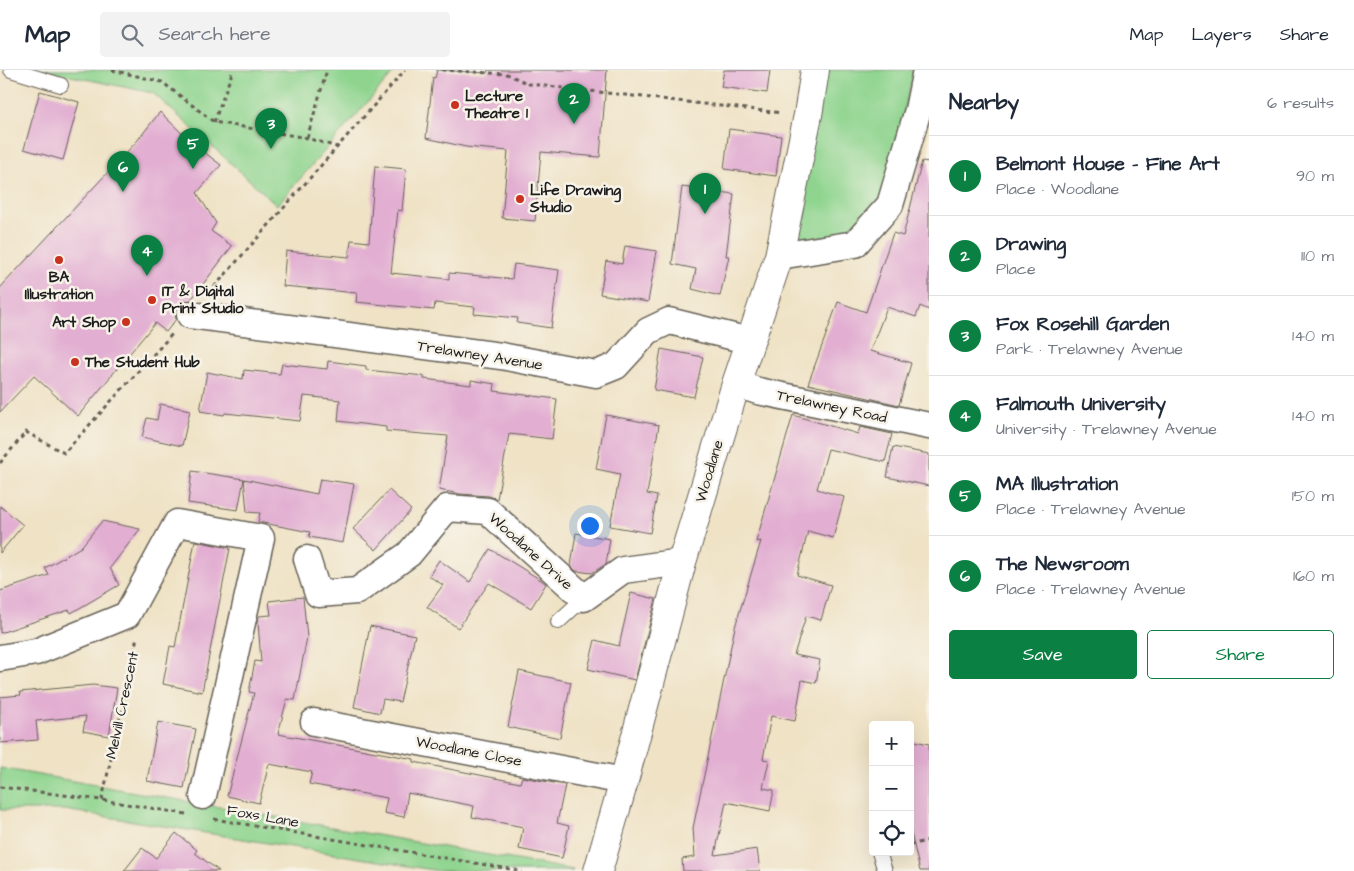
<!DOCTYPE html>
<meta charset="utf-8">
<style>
body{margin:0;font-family:"Architects Daughter",sans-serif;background:#f2f2f3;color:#1f2937}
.controls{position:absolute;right:15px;bottom:15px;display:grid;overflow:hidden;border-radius:5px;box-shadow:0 5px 20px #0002}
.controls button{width:45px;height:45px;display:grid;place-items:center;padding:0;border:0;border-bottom:1px solid #e0e1e3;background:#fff;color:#1f2937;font:25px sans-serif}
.you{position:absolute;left:589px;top:455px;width:18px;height:18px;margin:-12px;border:4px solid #fff;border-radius:50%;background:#1a73e8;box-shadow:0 0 0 8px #1a73e833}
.badge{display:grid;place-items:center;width:32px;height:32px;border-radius:50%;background:#0b8043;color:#fff;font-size:16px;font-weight:700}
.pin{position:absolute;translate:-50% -41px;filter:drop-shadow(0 1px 2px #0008)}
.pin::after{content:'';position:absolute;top:26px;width:18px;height:15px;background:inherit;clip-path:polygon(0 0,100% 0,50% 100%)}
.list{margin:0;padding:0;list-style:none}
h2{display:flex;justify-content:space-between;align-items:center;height:65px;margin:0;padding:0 20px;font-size:21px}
h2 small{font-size:16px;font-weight:400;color:#747a83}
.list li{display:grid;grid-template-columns:32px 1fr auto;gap:15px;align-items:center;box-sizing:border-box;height:80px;padding:0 20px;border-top:1px solid #e0e1e3}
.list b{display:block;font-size:19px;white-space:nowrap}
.list p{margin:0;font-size:16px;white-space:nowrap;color:#747a83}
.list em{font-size:16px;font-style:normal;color:#747a83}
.actions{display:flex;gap:10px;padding:15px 20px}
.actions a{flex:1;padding:11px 0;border:1px solid #0b8043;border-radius:5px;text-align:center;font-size:18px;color:#0b8043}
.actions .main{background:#0b8043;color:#fff}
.icon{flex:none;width:28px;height:28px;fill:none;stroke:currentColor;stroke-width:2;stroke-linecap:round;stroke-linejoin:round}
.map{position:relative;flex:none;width:929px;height:801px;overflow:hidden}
header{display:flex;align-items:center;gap:30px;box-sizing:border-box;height:70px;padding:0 25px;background:#fff;border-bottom:1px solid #e0e1e3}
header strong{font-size:24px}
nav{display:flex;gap:28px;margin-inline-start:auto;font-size:18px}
.search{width:350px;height:45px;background:#f2f2f3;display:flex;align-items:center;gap:12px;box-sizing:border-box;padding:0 18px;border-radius:5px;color:#747a83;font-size:19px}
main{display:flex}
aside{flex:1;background:#fff}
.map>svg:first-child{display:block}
.green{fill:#8ed48e;stroke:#557855}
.building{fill:#e2aed2}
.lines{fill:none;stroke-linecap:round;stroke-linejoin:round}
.lane-casing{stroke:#666157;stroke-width:16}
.street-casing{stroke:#666157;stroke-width:29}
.secondary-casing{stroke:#666157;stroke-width:30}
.path{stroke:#666157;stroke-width:3;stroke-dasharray:4 4;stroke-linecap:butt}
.lane{stroke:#fff;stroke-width:14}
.street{stroke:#fff;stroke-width:26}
.secondary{stroke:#fff;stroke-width:28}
.poi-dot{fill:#c8321e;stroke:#f7f3e8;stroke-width:2}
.labels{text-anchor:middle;stroke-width:5;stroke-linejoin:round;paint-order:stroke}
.poi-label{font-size:15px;font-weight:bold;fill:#1c1c1c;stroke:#f7f3e8;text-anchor:start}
.street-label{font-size:15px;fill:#1c1c1c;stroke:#f7f3e8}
</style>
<header>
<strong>Map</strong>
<div class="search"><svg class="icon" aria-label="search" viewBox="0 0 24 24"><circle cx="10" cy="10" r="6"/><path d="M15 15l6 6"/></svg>Search here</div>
<nav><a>Map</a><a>Layers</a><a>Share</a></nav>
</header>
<main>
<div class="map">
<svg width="929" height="801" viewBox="0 0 929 801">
<rect width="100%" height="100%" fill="#f7f3e8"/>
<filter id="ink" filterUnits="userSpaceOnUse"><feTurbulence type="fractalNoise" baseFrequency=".02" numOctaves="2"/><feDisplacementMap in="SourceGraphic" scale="10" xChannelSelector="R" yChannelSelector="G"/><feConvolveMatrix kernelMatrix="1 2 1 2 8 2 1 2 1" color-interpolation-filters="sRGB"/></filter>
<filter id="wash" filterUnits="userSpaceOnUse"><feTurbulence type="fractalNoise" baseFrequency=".0096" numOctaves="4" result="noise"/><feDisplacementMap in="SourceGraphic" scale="20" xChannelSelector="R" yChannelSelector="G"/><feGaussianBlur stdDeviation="1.12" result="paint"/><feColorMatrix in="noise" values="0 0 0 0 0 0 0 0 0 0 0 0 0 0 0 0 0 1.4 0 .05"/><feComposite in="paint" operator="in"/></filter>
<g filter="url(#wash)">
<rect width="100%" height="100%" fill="#efe2c5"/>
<!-- green -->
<g class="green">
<polygon points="41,0 396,0 277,135 153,23"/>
<polygon points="826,0 914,0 883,128 847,164 792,171"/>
<polygon points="0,698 573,800 573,801 439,801 65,740 0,740"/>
</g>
<g id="blocks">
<!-- building -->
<g class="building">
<polygon points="437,0 487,3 488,0 607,0 600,87 541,82 535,151 502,148 508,81 466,77 426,68 433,7 435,8"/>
<polygon points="724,0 770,0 767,23 721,17"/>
<polygon points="40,21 79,32 63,90 24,79"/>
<polygon points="160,42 192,73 221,95 197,123 216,153 211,161 232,176 191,230 184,231 178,236 175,243 176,249 166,262 155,253 78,346 34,306 0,342 0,218 137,71"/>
<polygon points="729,59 781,66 776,106 724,99"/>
<polygon points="922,91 929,92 929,240 920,236 916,247 887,237 870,281 911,293 899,335 808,314 838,232 866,242 893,163 903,166"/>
<polygon points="375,96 406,99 402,141 398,140 391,203 449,209 449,203 512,209 514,194 559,200 551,258 517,253 518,248 474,244 475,237 435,233 434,240 356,232 357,223 283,216 286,181 349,187 351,170 369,172"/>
<polygon points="682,117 734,124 726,186 729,186 720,226 692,219 696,199 672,194"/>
<polygon points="625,176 657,181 648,232 600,224 606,191 622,194"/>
<polygon points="661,279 703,287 694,327 654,320"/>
<polygon points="328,291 366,296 366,300 424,306 424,309 471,315 471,310 495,314 494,321 557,329 552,369 509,364 497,429 489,426 460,424 439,420 448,366 386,361 386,357 338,351 340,330 304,326 300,351 225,343 224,345 200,341 207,302 243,309 244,300 280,304 282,294 327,299"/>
<polygon points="160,334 190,340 182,376 142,367 147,348 157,350"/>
<polygon points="606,345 659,355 647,424 657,426 650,463 610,456 620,404 596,399"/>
<polygon points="793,345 858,364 860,357 892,364 885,392 828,379 817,419 844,427 833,468 808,461 797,505 831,515 821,550 806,546 794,585 820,590 816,613 802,610 795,651 771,646 763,689 769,690 763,718 774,720 770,741 726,732 715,785 757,779 760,801 683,801 682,789 695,787 693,758 735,557 761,471 756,472"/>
<polygon points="893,377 929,384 929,416 887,407"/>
<polygon points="192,401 244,409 317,424 320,409 354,414 343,473 309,467 310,462 258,452 260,443 247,442 244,409 238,440 188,433"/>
<polygon points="389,420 411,440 376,480 353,459"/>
<polygon points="0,436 23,455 0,483"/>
<polygon points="102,451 140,459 110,498 119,515 71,543 69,540 0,563 0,521 49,505 45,498 81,477"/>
<polygon points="576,463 610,469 606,494 592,503 576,501 571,496"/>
<polygon points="195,471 230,478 202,622 163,614 170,576 175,577"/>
<polygon points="490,479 541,510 546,514 531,538 489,513 458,558 427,537 443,515 429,506 439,490 470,512"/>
<polygon points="631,523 656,529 635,610 588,599 595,570 619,576"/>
<polygon points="303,527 307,567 295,630 287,629 278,664 414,689 414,692 520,713 522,707 565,715 557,753 569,756 562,788 519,779 523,757 472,747 474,736 408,723 404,747 384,743 387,728 309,714 312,702 269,694 259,733 227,726 254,623 249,622 255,591 261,592 258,552 259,546 271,545 269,531"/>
<polygon points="370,556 415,565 400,632 383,629 380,643 354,637"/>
<polygon points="519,601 571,612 560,668 508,657"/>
<polygon points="93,615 117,618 109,666 83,661 86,646 36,651 38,670 0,673 0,627 21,625 20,622"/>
<polygon points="158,652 196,659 184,718 147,711"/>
<polygon points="910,670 929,674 929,801 920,801 910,759"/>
<polygon points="176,763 197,780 195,783 219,801 124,801 142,778 156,788"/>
</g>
</g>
</g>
<g filter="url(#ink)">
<use href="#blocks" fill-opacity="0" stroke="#666157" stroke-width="1"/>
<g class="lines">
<!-- lane casing -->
<g class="lane-casing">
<g id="lane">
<polyline points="11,0 61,15"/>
<polyline points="558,552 584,528"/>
<polyline points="879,782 885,801"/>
</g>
</g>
<!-- street casing -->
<g class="street-casing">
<g id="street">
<polyline points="779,186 855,174 890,135 918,40 926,0"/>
<polyline points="190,245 501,286 596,304 616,296 648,261 669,251 750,271"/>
<polyline points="736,314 758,321 929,356"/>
<polyline points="307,489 318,524 357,521 409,484 447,438 488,441 584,528 623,500 682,492"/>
<polyline points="0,588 36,582 127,545 177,453 261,468 203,726"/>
<polyline points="314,652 624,711"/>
</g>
</g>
<!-- secondary casing -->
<g class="secondary-casing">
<polyline id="secondary" points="598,801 624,711 682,492 736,314 779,186 808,45 815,0"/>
</g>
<!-- path -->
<g class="path">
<polyline points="112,0 162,12 214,52 307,68 337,77"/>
<polyline points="442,0 507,4 529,14 782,43"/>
<polyline points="214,52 233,0"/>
<polyline points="307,68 327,0"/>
<polyline points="209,223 405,0"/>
<polyline points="0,393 26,362 64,383 173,263"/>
<polyline points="0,717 102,730 186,744"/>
<polyline points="102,730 137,567"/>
<polyline points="214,749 522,801"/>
<polyline points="910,775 929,770"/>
</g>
<!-- lane -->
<use href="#lane" class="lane"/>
<!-- street -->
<use href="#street" class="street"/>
<!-- secondary -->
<use href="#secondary" class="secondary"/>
</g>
</g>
<!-- markers -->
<g class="poi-dot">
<circle cx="455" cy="35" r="5"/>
<circle cx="520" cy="129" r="5"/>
<circle cx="59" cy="190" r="5"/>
<circle cx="152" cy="230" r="5"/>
<circle cx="126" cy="252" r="5"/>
<circle cx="75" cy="292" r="5"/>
</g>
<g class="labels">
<!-- poi labels -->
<g class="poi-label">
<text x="465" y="31">Lecture<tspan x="465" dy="17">Theatre 1</tspan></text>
<text x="530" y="125">Life Drawing<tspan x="530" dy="17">Studio</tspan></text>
<text x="59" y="212" text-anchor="middle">BA<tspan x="59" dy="17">Illustration</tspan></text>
<text x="162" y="226">IT &amp; Digital<tspan x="162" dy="17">Print Studio</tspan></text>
<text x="116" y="257" text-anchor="end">Art Shop</text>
<text x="85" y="297">The Student Hub</text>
</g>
<!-- street labels -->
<g class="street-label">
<text transform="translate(480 285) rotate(9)" y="5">Trelawney Avenue</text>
<text transform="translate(832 336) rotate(12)" y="5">Trelawney Road</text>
<text transform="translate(709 401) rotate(-73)" y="5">Woodlane</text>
<text transform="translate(531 481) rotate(42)" y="5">Woodlane Drive</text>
<text transform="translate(122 635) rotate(-78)" y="5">Melvill Crescent</text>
<text transform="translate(469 681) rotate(11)" y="5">Woodlane Close</text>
<text transform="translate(263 746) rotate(10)" y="5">Foxs Lane</text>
</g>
</g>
</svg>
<div class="controls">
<button>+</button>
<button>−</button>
<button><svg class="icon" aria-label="locate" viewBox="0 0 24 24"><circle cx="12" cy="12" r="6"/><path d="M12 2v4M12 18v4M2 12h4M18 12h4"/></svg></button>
</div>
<div class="you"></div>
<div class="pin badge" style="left:705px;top:144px">1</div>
<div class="pin badge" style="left:574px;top:54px">2</div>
<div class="pin badge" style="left:271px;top:79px">3</div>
<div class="pin badge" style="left:147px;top:206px">4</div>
<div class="pin badge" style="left:193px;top:99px">5</div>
<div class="pin badge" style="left:123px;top:122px">6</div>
</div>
<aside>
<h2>Nearby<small>6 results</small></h2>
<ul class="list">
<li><span class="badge">1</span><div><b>Belmont House - Fine Art</b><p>Place · Woodlane</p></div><em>90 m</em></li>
<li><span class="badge">2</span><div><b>Drawing</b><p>Place</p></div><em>110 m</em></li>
<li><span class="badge">3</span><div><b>Fox Rosehill Garden</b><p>Park · Trelawney Avenue</p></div><em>140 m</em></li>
<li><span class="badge">4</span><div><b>Falmouth University</b><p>University · Trelawney Avenue</p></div><em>140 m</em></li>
<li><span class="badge">5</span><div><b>MA Illustration</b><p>Place · Trelawney Avenue</p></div><em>150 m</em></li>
<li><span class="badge">6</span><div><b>The Newsroom</b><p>Place · Trelawney Avenue</p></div><em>160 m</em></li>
</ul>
<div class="actions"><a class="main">Save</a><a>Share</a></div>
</aside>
</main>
